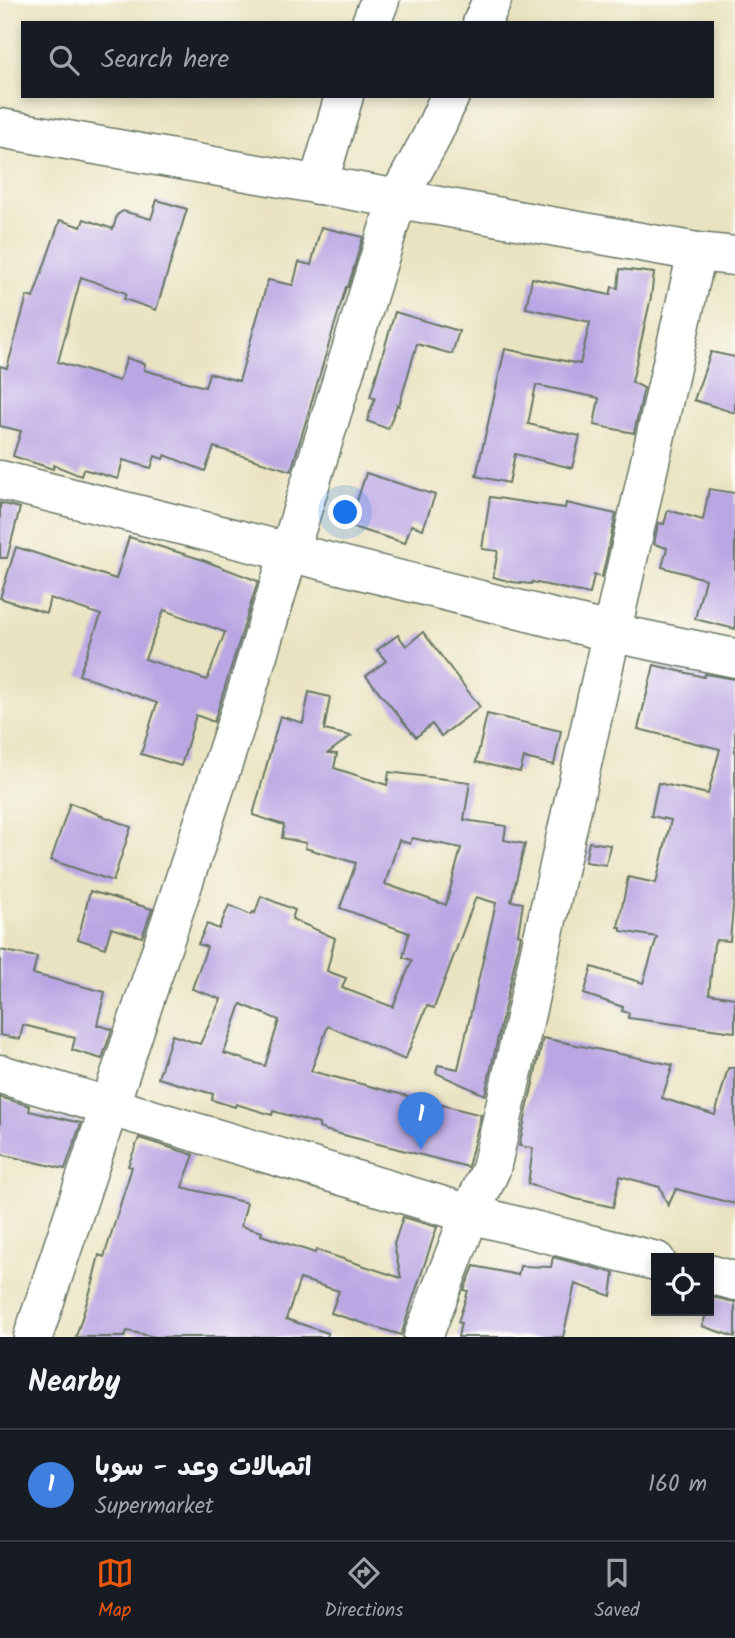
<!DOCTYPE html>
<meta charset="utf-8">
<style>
body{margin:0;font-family:Kalam,"Playpen Sans Arabic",sans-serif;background:#20242c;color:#f1f3f6}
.controls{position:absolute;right:21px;bottom:21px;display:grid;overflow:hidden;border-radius:0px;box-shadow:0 4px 10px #0003}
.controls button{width:63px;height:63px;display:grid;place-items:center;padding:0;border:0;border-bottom:2px solid #363941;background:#171b24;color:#f1f3f6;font:35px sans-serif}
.you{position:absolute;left:346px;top:513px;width:24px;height:24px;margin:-18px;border:5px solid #fff;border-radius:50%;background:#1a73e8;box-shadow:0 0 0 10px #1a73e833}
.badge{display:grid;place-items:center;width:46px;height:46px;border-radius:50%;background:#ea580c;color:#fff;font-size:23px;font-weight:700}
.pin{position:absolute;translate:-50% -58px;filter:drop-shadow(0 2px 4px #0008)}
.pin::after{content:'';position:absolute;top:37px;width:24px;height:21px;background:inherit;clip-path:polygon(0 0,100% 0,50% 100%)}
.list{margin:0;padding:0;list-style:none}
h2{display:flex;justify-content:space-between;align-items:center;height:91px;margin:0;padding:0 28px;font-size:30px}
h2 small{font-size:23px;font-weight:400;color:#9ea1a6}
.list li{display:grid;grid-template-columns:46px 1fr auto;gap:21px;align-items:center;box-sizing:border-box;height:112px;padding:0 28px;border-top:2px solid #363941}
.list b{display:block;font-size:26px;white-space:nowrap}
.list p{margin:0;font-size:23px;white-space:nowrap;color:#9ea1a6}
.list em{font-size:23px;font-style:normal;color:#9ea1a6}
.icon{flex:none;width:38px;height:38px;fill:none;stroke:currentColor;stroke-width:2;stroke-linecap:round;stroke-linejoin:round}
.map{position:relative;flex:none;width:735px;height:1337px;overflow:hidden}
.search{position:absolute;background:#171b24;box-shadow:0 4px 10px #0003;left:21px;right:21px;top:21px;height:77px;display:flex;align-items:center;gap:18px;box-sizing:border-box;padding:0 24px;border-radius:0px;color:#9ea1a6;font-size:26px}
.sheet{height:203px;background:#171b24}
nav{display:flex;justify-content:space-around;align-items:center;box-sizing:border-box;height:98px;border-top:2px solid #363941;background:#171b24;font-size:19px;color:#9ea1a6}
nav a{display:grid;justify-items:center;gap:4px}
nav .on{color:#ea580c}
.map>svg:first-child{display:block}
.building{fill:#baa6e3;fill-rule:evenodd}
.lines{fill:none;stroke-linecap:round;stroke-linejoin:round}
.minor-casing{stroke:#667765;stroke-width:41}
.minor{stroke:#fff;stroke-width:38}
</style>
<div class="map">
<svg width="735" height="1337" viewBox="0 0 735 1337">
<rect width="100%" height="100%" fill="#fdfcf7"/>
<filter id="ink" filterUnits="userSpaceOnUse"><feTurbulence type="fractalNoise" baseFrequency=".0143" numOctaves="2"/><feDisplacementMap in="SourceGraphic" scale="14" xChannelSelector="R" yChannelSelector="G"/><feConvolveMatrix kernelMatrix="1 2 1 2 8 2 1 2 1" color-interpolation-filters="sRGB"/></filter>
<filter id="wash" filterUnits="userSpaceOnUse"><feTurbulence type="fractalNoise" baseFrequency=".00686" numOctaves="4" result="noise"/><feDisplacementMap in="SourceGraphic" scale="28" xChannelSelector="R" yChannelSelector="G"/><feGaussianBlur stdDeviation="1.57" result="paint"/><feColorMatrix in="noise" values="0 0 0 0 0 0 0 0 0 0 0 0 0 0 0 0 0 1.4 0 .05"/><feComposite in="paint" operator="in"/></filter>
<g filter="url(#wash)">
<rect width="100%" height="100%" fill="#eae3c1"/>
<g id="blocks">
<!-- building -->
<g class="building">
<polygon points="157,200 187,209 156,310 124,299 126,293 81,277 58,362 119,381 127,358 145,364 144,370 205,387 209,373 239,381 268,280 293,285 299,262 311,265 321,227 363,237 348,287 346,287 291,471 214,447 205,471 165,455 163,459 155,456 151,468 123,460 118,479 83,469 81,476 54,465 53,469 13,456 21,431 0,426 0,366 7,368 27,296 33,298 60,220 81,227 84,219 113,229 117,215 123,211 151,219"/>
<polygon points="620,269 654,273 651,297 632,382 644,388 634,433 594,425 599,398 536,385 528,424 580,436 572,468 515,454 509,483 476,476 505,349 580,364 590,322 526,308 532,278 610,295 612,287 618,288"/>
<polygon points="395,312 459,331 452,354 417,344 399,406 397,405 388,429 367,421 375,398 370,397"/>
<polygon points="711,352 735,357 735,413 694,400"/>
<polygon points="366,473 435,495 423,529 411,525 405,543 349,526"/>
<polygon points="709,489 735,493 735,629 695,619 705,579 662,567 667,548 654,544 658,523 664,524 668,510 703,520"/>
<polygon points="490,497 565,508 566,503 616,514 602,577 594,575 590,594 532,582 531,584 512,582 493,577 498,551 482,549"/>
<polygon points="0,503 20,508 7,558 0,558"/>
<path d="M129 537 200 559 258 581 214 722 196 715 181 766 141 754 157 703 79 675 101 615 50 598 46 613 0 598 16 547 116 579ZM164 610 225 632 207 680 145 659Z"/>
<polygon points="423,632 480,707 441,736 432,724 416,737 366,676 386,661 377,650 398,635 406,646"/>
<polygon points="654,665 704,677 705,674 735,679 735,885 730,941 716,940 714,944 709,994 735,998 735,1032 628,1018 629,1013 622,1011 623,1007 584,994 592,967 643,983 657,937 621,931 621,927 618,927 628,877 656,883 671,820 651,816 658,783 708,794 720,749 638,729"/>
<path d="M309 692 330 697 324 730 351 736 328 753 337 754 334 768 387 785 389 772 470 782 464 820 506 826 504 840 525 844 511 901 523 903 518 934 521 935 485 1095 436 1073 438 1065 458 1069 496 903 476 897 434 1008 427 1006 405 1060 328 1026 311 1071 481 1115 468 1167 328 1131 319 1128V1124L273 1111 272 1115 236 1104 235 1107 212 1100 213 1094 158 1078 172 1035 200 1044 221 999 192 989 207 947 198 944 207 924 219 929 229 905 251 915 253 912 255 913 261 896 295 910 292 919 335 938 327 971 346 978 342 988 393 1007 412 960 403 957 409 933 340 908 356 863 305 848 306 843 282 838 284 825 253 815 280 716 303 723ZM412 838 461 848 446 905 385 884 399 840 410 844ZM241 1004 279 1020 265 1066 224 1053Z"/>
<polygon points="487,714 561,731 554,765 524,758 520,772 476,762"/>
<polygon points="70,803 131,827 113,881 51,860"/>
<polygon points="589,842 610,845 606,865 585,862"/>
<polygon points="90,891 152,909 142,937 111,928 105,948 78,939"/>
<polygon points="0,950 37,957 33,974 105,992 97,1025 112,1029 102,1059 72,1050 75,1038 23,1025 20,1039 0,1035"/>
<polygon points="543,1038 673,1065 662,1098 715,1115 728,1068 735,1068 735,1204 676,1189 668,1206 660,1187 620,1176 613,1207 576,1199 528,1184 533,1148 519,1146"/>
<polygon points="0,1097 30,1106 29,1111 81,1123 65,1169 0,1154"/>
<polygon points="139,1138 194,1155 182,1187 247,1203 241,1226 262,1232 261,1235 315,1253 316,1250 401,1278 394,1244 403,1217 437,1227 401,1335 331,1313 339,1291 300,1279 286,1319 328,1333 327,1337 155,1337 127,1331 125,1337 76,1337 94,1279 93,1279 99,1255 104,1257 132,1167 128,1166"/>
<polygon points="553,1257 614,1273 611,1296 575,1284 563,1337 458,1337 461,1323 458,1322 468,1291 464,1290 474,1266 518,1275 520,1266 551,1267"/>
<polygon points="712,1297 735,1302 735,1337 702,1326"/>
</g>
</g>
</g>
<g filter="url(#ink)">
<use href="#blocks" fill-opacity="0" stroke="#667765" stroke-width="2"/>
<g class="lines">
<!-- minor casing -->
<g class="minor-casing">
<g id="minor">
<polyline points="371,23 380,0"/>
<polyline points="482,23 492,0"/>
<polyline points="0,128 697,252 735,256"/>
<polyline points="318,185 344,96"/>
<polyline points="0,480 613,633 735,658"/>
<polyline points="0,1074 470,1214 656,1261"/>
<polyline points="709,1274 735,1281"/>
<polyline points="33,1337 245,697 397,200 430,140 450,96"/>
<polyline points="423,1337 470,1214 491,1169 697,252"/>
</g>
</g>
<!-- minor -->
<use href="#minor" class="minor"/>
</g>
</g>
</svg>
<div class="controls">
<button><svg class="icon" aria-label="locate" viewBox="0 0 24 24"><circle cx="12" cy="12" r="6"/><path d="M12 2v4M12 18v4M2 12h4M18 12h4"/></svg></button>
</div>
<div class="you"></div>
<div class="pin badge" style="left:421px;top:1150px;background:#3f7fe0">1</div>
<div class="search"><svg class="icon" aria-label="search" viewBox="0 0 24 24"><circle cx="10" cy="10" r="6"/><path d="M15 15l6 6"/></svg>Search here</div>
</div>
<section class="sheet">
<h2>Nearby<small></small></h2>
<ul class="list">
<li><span class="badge" style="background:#3f7fe0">1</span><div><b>اتصالات وعد - سوبا</b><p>Supermarket</p></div><em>160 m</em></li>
</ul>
</section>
<nav>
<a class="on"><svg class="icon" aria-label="map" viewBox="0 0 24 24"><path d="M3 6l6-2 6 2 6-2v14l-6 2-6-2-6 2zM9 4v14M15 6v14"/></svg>Map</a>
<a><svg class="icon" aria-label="directions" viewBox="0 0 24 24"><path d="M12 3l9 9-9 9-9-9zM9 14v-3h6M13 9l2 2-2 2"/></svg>Directions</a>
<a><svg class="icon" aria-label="saved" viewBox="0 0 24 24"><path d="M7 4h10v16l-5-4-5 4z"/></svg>Saved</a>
</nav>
